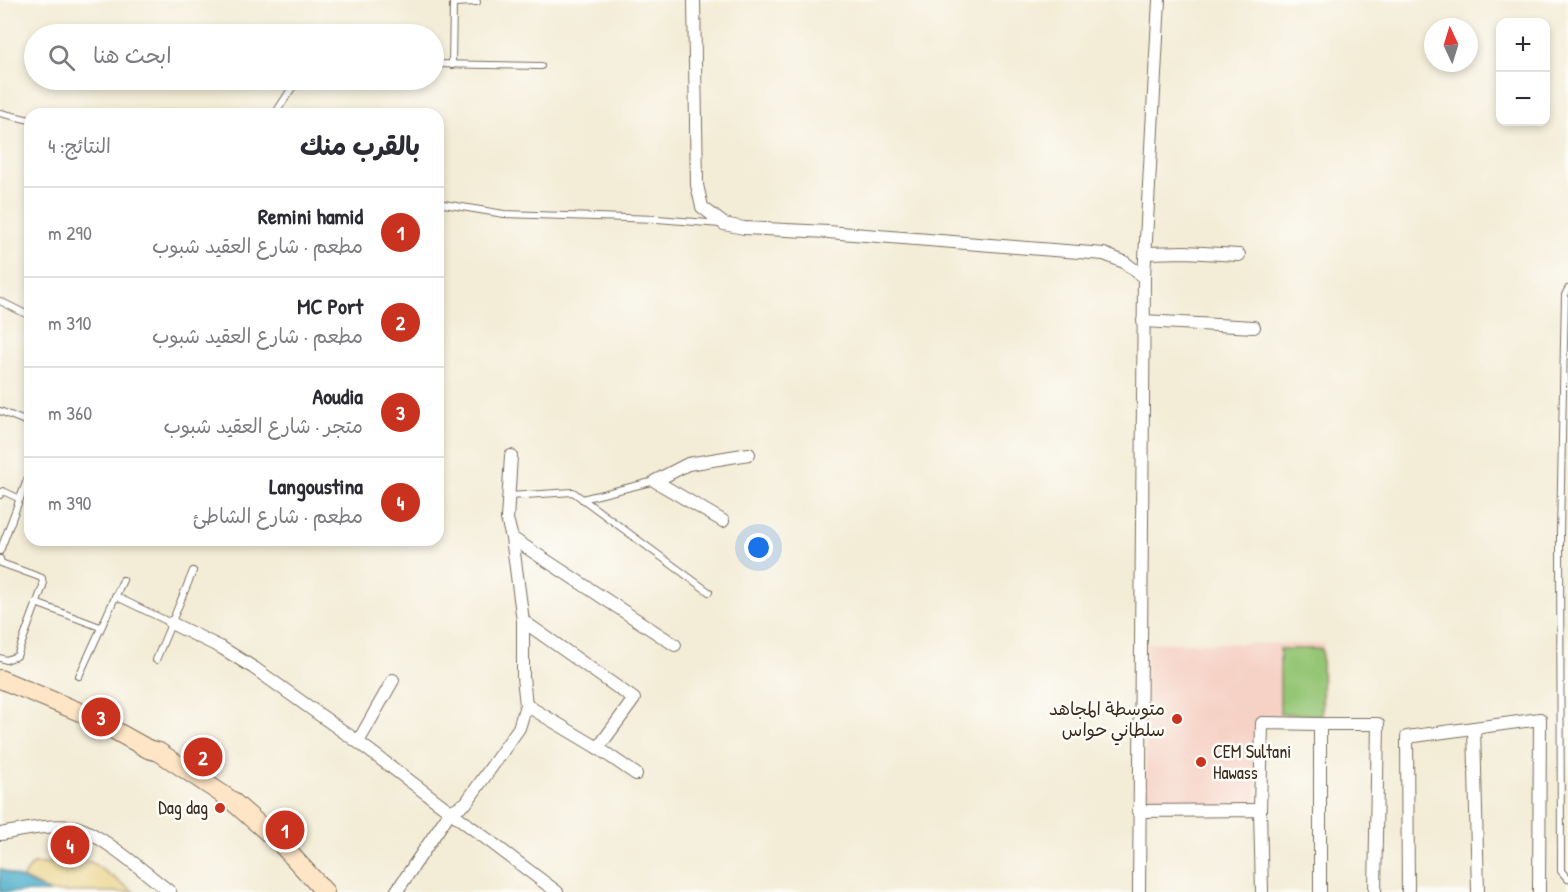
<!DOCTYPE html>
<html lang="ar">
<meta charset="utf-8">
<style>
body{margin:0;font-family:"Patrick Hand","Playpen Sans Arabic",sans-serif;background:#f7f7f7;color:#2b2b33;direction:rtl}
.controls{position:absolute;right:18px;top:18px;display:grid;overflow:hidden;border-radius:12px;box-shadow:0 3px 9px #0003}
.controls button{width:54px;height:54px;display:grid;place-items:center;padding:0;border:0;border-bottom:2px solid #e1e1e2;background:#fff;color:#2b2b33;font:30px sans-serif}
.compass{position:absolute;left:1424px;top:18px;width:54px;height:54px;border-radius:50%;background:#fff;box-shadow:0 3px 9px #0003;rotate:356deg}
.you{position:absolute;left:759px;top:548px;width:21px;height:21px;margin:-15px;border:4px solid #fff;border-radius:50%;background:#1a73e8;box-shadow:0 0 0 9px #1a73e833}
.badge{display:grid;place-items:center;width:39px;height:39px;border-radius:50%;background:#c8321e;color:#fff;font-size:20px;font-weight:700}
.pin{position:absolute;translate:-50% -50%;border:3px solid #fff;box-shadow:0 2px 6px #0006}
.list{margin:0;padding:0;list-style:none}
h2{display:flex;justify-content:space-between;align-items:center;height:78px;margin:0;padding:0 24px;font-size:26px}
h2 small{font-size:20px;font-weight:400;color:#7c7c81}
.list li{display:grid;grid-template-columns:39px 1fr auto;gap:18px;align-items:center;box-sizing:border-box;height:90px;padding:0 24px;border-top:2px solid #e1e1e2}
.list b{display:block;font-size:22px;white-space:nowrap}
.list p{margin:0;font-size:20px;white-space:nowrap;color:#7c7c81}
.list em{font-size:20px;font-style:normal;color:#7c7c81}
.icon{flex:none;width:33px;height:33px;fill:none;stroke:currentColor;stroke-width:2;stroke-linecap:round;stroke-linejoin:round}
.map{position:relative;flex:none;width:1568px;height:892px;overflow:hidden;direction:ltr}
.search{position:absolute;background:#fff;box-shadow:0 3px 9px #0003;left:24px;top:24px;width:420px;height:66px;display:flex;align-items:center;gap:15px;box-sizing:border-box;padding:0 21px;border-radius:33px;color:#7c7c81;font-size:22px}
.panel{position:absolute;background:#fff;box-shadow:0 3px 9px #0003;left:24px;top:108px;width:420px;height:438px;border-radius:18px;direction:rtl}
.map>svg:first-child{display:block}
.built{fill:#f6d1c5}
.green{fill:#95c675;stroke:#68784a;stroke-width:1.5}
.sand{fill:#eeda9e;stroke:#94825e;stroke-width:1.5}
.water{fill:#4dafcc;stroke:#446c75;stroke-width:1.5}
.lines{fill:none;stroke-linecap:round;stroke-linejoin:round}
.lane-casing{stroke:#7b6e5e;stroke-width:8}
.street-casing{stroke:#7b6e5e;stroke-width:14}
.secondary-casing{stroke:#7b6e5e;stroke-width:20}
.lane{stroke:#fff;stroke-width:6}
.street{stroke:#fff;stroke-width:12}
.secondary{stroke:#fde5c5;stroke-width:18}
.poi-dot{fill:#c8321e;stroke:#fdfcf7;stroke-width:2}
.labels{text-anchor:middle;stroke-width:5;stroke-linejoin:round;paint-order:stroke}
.poi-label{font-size:18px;fill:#3b2a1e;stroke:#fdfcf7;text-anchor:end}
</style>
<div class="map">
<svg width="1568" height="892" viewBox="0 0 1568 892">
<rect width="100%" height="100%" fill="#fdfcf7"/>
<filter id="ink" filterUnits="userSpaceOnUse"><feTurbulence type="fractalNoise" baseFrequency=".0167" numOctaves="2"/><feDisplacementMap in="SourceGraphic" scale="12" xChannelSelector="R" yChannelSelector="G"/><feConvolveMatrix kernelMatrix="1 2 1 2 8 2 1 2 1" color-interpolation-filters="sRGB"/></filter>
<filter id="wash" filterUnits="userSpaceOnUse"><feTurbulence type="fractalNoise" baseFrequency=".008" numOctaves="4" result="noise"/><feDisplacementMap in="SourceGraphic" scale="24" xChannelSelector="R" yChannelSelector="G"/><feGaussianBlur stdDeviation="1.35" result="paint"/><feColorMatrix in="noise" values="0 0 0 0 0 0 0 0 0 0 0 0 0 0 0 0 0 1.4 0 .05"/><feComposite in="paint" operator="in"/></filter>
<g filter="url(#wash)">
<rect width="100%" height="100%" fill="#f3ecd6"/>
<!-- built -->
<polygon class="built" points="1146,643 1324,644 1325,719 1259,718 1255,810 1146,806"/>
<!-- green -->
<polygon class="green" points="1280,649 1322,649 1322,715 1280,714"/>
<!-- sand -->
<polygon class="sand" points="91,862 134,892 50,892 22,878 33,864"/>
<!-- water -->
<polygon class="water" points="0,869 50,892 0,892"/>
</g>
<g filter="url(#ink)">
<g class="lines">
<!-- lane casing -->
<g class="lane-casing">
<g id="lane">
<polyline points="434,64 541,66"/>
<polyline points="452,65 453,3 477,2"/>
<polyline points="0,113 30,120"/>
<polyline points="275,114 297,80"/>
<polyline points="438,203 504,214 657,219 721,224"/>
<polyline points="1568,289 1565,295 1560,533 1561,871 1568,879"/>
<polyline points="0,301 30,316"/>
<polyline points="0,411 30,423"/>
<polyline points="0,495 3,491 20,499"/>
<polyline points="509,496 573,492 709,592"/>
<polyline points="582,499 655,481"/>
<polyline points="0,551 30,472"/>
<polyline points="0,559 1,563 42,578 43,586 17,656 6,660 0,658"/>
<polyline points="115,596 171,623"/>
<polyline points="36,603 100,627"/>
<polyline points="156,660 193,571"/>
<polyline points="79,676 123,580"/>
</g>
</g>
<!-- street casing -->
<g class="street-casing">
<g id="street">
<polyline points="694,0 697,185 702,207 724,224 744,228 828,232 1104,254 1124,262 1144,277 1139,892"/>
<polyline points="1146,253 1185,252 1239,255"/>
<polyline points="1144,277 1159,0"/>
<polyline points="1143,321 1254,327"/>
<polyline points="723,521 655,481 688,464 749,454"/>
<polyline points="512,538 675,645"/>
<polyline points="523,621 634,699 598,748"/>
<polyline points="171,623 222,648 254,668 358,742 557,892"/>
<polyline points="526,705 598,748 636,774"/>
<polyline points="1474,728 1478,892"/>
<polyline points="358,742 393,680"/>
<polyline points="1260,810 1262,723 1320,724"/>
<polyline points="1138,811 1260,810 1262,892"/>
<path d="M0 834C23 830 51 824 74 827 98 831 149 876 170 892"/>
<polyline points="396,892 450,812 466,803 519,728 526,705 523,677 523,621 512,538 507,519 511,456"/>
<polyline points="1320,892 1320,724 1378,724 1375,892"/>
<polyline points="1408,892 1407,737 1540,719 1539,892"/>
</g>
</g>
<!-- secondary casing -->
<g class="secondary-casing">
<polyline id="secondary" points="0,679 87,715 148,749 159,752 231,800 282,845 325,892"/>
</g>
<!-- lane -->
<use href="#lane" class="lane"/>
<!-- street -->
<use href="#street" class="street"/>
<!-- secondary -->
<use href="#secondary" class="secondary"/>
</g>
</g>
<!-- markers -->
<g class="poi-dot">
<circle cx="1177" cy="719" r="6"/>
<circle cx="1201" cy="762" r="6"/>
<circle cx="220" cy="808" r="6"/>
</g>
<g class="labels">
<!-- poi labels -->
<g class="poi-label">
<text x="1165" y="715">متوسطة المجاهد<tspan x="1165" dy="21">سلطاني حواس</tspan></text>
<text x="1213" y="758" text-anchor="start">CEM Sultani<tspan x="1213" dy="21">Hawass</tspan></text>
<text x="208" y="814">Dag dag</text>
</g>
</g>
</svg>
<div class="controls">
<button>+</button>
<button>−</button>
</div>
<svg class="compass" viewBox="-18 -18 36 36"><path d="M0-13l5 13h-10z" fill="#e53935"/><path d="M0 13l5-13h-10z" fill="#7c7c81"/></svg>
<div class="you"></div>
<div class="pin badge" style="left:285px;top:830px">1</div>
<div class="pin badge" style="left:203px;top:757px">2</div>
<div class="pin badge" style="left:101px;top:717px">3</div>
<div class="pin badge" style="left:70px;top:845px">4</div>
<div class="search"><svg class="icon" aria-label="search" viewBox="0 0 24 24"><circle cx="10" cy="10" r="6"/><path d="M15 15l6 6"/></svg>ابحث هنا</div>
<section class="panel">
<h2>بالقرب منك<small>النتائج: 4</small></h2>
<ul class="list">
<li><span class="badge">1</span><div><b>Remini hamid</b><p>مطعم · شارع العقيد شبوب</p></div><em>290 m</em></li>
<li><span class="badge">2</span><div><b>MC Port</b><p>مطعم · شارع العقيد شبوب</p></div><em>310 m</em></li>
<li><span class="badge">3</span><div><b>Aoudia</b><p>متجر · شارع العقيد شبوب</p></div><em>360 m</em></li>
<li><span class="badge">4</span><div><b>Langoustina</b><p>مطعم · شارع الشاطئ</p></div><em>390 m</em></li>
</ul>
</section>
</div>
